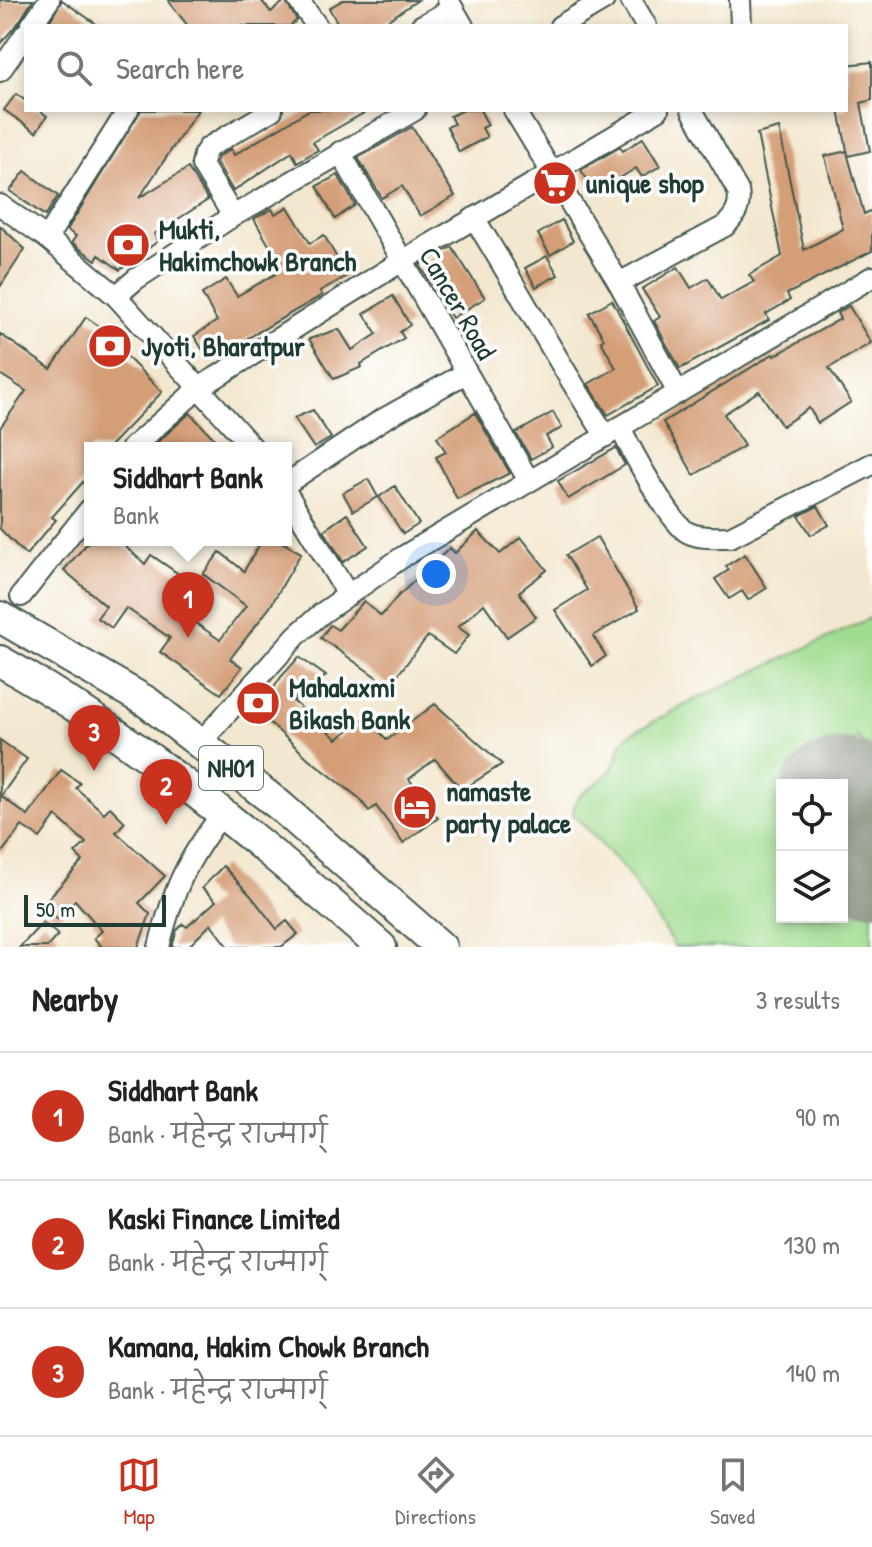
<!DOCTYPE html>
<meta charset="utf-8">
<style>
body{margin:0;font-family:"Patrick Hand","Playpen Sans Deva",sans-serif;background:#f6f6f6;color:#222}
.controls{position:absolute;right:24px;bottom:24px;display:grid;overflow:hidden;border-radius:0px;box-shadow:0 4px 12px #0003}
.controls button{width:72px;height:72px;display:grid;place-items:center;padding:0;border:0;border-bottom:2px solid #e0e0e0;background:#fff;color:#222;font:40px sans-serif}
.scale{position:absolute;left:24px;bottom:20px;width:142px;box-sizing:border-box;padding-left:8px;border:4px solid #1f3d34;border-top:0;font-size:22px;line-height:28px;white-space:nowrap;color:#1f3d34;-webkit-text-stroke:6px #fff;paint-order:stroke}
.you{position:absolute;left:436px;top:574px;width:28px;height:28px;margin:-20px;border:6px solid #fff;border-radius:50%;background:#1a73e8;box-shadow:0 0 0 12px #1a73e833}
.badge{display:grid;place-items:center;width:52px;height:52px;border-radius:50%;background:#c8321e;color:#fff;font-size:26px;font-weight:700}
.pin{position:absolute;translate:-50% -66px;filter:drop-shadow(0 2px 4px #0008)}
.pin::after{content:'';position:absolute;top:42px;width:28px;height:24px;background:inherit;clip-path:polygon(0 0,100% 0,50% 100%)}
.popup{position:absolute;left:84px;top:442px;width:208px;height:104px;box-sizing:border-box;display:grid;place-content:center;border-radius:0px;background:#fff;filter:drop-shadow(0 2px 6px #0005);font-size:26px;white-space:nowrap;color:#767676}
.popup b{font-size:30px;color:#222}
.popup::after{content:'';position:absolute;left:50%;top:100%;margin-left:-16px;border:16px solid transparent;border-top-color:#fff}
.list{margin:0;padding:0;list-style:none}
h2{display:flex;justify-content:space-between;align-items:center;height:104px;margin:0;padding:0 32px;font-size:34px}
h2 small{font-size:26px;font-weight:400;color:#767676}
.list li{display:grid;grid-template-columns:52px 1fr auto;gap:24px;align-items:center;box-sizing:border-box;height:128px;padding:0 32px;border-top:2px solid #e0e0e0}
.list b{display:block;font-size:30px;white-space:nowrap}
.list p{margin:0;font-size:26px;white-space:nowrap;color:#767676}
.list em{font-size:26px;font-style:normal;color:#767676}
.icon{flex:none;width:44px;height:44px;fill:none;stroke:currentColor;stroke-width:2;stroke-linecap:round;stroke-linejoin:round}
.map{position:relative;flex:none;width:872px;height:947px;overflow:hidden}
.search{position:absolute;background:#fff;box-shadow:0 4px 12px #0003;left:24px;right:24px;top:24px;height:88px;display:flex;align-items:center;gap:20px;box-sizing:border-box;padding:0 28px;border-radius:0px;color:#767676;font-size:30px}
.sheet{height:488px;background:#fff}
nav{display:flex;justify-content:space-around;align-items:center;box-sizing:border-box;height:112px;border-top:2px solid #e0e0e0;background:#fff;font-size:22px;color:#767676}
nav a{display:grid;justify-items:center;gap:4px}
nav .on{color:#c8321e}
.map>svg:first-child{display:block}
.green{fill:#a0dc90;stroke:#608c62;stroke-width:2}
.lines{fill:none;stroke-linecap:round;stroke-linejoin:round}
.runway{stroke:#899282;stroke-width:128}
.building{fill:#d49e77}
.minor-casing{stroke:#3f564b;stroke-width:24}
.highway-casing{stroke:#3f564b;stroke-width:34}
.minor{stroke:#fff;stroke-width:20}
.highway{stroke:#fff;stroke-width:30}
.labels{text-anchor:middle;stroke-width:7;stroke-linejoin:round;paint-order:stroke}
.shield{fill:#fff;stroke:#627771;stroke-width:2}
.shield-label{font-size:26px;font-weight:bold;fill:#1f3d34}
.poi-label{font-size:28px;font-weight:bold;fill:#1f3d34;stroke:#fff;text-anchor:start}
.street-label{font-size:28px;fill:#1f3d34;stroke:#fff}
</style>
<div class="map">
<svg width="872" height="947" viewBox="0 0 872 947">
<rect width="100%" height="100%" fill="#fff"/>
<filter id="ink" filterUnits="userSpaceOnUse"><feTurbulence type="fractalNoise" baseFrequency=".0125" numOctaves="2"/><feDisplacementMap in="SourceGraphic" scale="16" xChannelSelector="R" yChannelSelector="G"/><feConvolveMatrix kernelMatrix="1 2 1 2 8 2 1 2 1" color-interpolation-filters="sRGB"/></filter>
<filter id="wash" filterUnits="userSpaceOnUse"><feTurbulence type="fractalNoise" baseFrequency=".006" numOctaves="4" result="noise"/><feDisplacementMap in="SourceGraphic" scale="32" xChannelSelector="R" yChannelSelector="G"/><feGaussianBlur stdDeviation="1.8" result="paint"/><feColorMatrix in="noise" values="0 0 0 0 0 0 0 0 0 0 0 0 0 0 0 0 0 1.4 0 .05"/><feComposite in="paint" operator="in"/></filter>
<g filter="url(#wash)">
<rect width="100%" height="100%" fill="#f3e7cf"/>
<!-- green -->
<path class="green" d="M872 617V759L858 737 790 785H782V917H842V868L872 915V947H675L626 871 573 814C574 790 597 788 610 771 620 757 616 742 632 733L694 700Z"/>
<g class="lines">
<!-- runway -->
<polyline class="runway" points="842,803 872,850"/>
</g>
<g id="blocks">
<!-- building -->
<g class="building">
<polygon points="0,0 33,0 19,22 0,44"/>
<polygon points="62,0 99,26 47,26"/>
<polygon points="168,0 261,0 271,12 285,1 297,20 290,26 188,26"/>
<polygon points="343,0 418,0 379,26 339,26 329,8"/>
<polygon points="872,62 872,100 861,103 870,151 848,156 864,214 872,210 872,251 787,294 790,300 766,314 769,320 680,369 654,321 660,317 642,289 678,267 691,288 708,278 721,300 754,282 749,275 782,256 757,134 779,128 804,250 843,229 825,156 847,151 848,155 839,110 846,110 846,65"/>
<polygon points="16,94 26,101 26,110 39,110 47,116 36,132 4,110"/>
<polygon points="141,110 198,110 139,198 188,168 208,200 154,234 158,241 120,270 99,255 96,260 79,248 72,242 76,236 67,230"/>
<polygon points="309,110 369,110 313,142 318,150 297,162 292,152 233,191 216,162 218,157 231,149 234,155"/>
<polygon points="464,110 480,110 488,125 482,128 487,137 459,152 447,127 454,124 450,116"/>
<polygon points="412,127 455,196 420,216 402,186 382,198 358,158"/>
<polygon points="643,138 660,166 642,177 636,168 596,193 581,170 620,147 623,151"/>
<polygon points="25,171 58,196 45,216 10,191"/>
<polygon points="338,175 355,205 335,219 317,186"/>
<polygon points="288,207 310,243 324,235 347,276 320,291 322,295 217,356 206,346 203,350 194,336 217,321 202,294 226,279 237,296 277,273 272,264 278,261 254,219 272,209 275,214"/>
<polygon points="562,220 573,241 550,255 538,234"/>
<polygon points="0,226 25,249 0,287"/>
<polygon points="452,247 485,298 452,318 420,265"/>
<polygon points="547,256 558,275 536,287 525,268"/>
<polygon points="393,296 410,325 400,332 404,338 361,364 362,367 334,379 309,339 339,329 352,350 377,334 364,314"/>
<polygon points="612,300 658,386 608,415 588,384 616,368 601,341 604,339 589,313"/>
<polygon points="849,306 871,343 829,368 851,402 818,423 809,408 782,426 759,391 724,414 744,446 694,475 663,422 773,354 774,356 840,319 837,313"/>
<polygon points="86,317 113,336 110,340 162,392 108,448 90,448 90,474 52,517 56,520 26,555 0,529 0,428 26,391 0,374 0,334 51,369"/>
<polygon points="313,410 331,438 314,448 294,418"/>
<polygon points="553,412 562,428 546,436 552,447 531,459 516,433"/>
<polygon points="190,413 223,448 151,448"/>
<polygon points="475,413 510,473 457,499 436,457 446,452 437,437"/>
<polygon points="616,448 625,465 568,499 558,481"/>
<polygon points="368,479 378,497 353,511 343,493"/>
<polygon points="395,486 419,524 403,534 379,497"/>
<polygon points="818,506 829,525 811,535 799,516"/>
<polygon points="347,514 368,546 343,562 324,530"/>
<polygon points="478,531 500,554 521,537 547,570 519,592 536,617 507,637 484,604 458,627 469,635 454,654 428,636 389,686 321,638 330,625 338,630 364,601 381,616 398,596 450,548 455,553"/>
<polygon points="597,537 639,609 593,636 606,656 592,666 555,610 587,590 566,555"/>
<polygon points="90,540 118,540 145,564 151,555 202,590 184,615 220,640 246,606 203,574 220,552 244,571 262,540 278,540 301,553 270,607 230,659 242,667 221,694 160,652 170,638 126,608 112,628 97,618 106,606 64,570"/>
<polygon points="745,554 767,588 748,600 742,591 729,599 715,579 729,570 726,566"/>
<polygon points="299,657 326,676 293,701 337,739 366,717 387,740 435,704 502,764 462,790 435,759 409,779 438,818 403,843 376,806 369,811 359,798 309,759 258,712 281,677"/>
<polygon points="0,740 27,759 1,796 28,816 61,770 80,783 76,788 104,813 110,807 125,822 116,832 165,876 139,903 150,914 138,947 102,947 94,938 102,931 75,900 57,919 42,905 83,861 75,853 86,843 56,816 40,838 22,826 0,855"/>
<polygon points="223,866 251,896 277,929 287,921 298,934 281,947 229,947 211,924 188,947 172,947 177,930 183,924 187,927 216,901 202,888"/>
<polygon points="43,922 58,935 47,947 20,947"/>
</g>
</g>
</g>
<g filter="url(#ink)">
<use href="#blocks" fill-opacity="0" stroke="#3f564b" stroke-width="2"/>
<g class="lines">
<!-- minor casing -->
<g class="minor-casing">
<g id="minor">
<polyline points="298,0 317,26"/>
<polyline points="448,0 463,26"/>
<polyline points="631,0 646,26"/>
<polyline points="740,0 741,26"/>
<polyline points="31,26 49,0"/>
<polyline points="421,26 452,9"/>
<polyline points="560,26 604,0"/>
<polyline points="0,71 26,33"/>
<polyline points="514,110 619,283 678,393"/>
<polyline points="340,152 529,481"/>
<polyline points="0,205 47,238 116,296 253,448"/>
<polyline points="233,216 202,165 204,154 209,147 272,110"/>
<path d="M474 218C519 290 559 365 606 436"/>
<polyline points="47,238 128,110"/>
<path d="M619 283 725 226C736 215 741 206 738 191L692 110"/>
<polyline points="116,296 136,279 233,216 415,110"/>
<path d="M620 427C630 448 669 521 687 532 699 539 717 537 730 537L872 464"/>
<polyline points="132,448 199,388 402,261 658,110"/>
<polyline points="286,484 380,421 466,373"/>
<polyline points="286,492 348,595"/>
<polyline points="21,596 90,509"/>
<polyline points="200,743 297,635 321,614 404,556 872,277"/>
<path d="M159 947C173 890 186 861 222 814"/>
</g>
</g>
<!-- highway casing -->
<g class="highway-casing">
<g id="highway">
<polyline points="0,617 147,702 279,805 441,947"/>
<path d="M0 661C139 739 262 843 381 947"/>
</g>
</g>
<!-- minor -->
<use href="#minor" class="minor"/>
<!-- highway -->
<use href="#highway" class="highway"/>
</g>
</g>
<!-- icons -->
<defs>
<g id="supermarket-disc" transform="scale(2.3)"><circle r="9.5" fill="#c8321e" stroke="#fff"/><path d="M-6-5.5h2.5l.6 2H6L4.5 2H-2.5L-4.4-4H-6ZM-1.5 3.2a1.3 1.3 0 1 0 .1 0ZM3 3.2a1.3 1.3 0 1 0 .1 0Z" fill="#fff"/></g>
<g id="bank-disc" transform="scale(2.3)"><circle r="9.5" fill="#c8321e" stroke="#fff"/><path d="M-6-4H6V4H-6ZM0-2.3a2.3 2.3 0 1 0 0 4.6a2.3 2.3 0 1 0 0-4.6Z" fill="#fff"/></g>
<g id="hotel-disc" transform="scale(2.3)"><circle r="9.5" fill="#c8321e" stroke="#fff"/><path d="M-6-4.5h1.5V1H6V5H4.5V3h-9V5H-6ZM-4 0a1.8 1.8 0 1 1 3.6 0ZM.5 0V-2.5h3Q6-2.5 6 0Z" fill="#fff"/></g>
</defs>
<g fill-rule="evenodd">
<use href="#supermarket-disc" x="555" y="183"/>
<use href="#bank-disc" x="128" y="245"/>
<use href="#bank-disc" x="110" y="346"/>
<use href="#bank-disc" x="258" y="703"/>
<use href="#hotel-disc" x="415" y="807"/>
</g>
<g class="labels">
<!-- shield labels -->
<rect class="shield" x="199" y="746" width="64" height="44" rx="6"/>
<g class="shield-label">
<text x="231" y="777">NH01</text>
</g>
<!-- poi labels -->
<g class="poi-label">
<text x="586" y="193">unique shop</text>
<text x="159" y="239">Mukti,<tspan x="159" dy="32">Hakimchowk Branch</tspan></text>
<text x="141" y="356">Jyoti, Bharatpur</text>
<text x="289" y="697">Mahalaxmi<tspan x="289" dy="32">Bikash Bank</tspan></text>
<text x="446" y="801">namaste<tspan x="446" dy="32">party palace</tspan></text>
</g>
<!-- street labels -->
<g class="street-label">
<text transform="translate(458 303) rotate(60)" y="10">Cancer Road</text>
</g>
</g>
</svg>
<div class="controls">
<button><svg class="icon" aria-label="locate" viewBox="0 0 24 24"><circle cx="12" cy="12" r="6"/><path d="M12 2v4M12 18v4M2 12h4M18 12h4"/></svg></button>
<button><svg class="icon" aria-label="layers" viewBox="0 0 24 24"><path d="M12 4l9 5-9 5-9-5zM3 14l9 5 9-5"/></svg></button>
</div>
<div class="scale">50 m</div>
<div class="you"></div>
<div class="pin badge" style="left:188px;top:638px">1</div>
<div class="popup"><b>Siddhart Bank</b>Bank</div>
<div class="pin badge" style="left:166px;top:825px">2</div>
<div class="pin badge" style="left:94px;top:771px">3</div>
<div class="search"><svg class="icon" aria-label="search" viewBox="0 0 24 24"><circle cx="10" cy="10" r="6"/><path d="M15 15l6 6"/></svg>Search here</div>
</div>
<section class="sheet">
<h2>Nearby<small>3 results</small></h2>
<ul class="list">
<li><span class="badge">1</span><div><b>Siddhart Bank</b><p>Bank · महेन्द्र राज्मार्ग्</p></div><em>90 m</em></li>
<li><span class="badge">2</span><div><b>Kaski Finance Limited</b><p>Bank · महेन्द्र राज्मार्ग्</p></div><em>130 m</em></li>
<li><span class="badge">3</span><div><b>Kamana, Hakim Chowk Branch</b><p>Bank · महेन्द्र राज्मार्ग्</p></div><em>140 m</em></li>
</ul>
</section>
<nav>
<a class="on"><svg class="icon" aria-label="map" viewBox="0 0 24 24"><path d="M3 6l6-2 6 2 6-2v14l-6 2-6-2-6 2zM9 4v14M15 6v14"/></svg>Map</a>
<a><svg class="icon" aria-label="directions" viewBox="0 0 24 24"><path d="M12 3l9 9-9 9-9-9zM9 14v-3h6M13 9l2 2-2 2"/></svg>Directions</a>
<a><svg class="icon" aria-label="saved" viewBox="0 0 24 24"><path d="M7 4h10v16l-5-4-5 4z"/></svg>Saved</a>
</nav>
